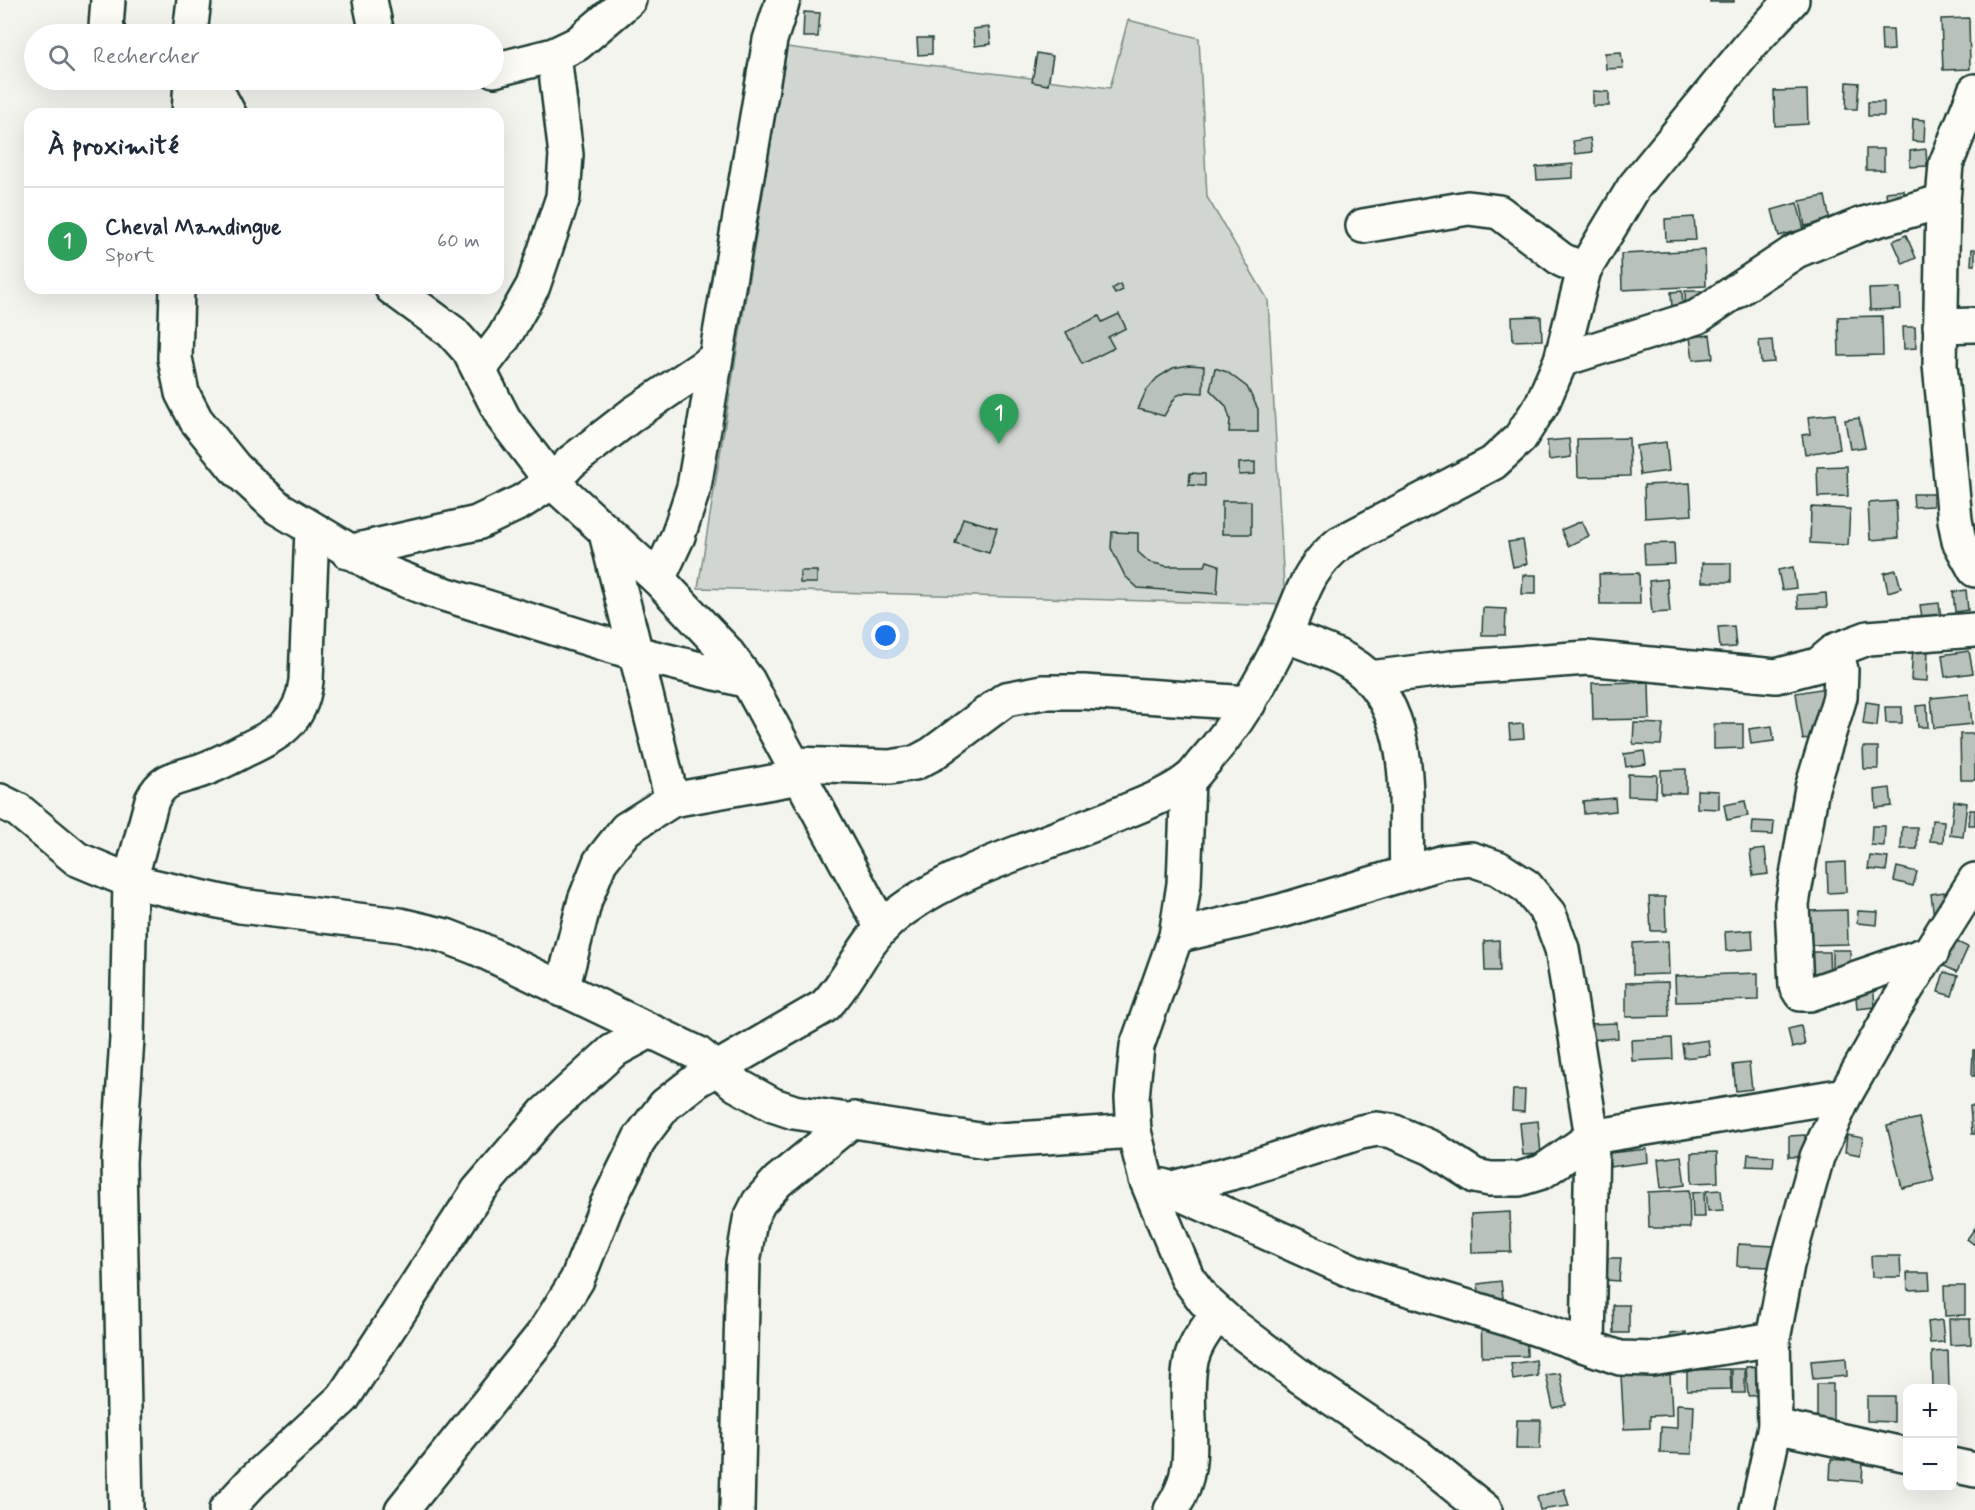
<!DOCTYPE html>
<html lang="fr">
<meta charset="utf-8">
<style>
body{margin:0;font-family:Mynerve,sans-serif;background:#f6f6f7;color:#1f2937}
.controls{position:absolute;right:18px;bottom:18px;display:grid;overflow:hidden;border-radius:12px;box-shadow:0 6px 24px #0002}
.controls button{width:54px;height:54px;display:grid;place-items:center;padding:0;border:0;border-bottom:2px solid #e0e1e3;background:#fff;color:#1f2937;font:30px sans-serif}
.you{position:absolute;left:886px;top:636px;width:21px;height:21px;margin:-15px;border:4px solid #fff;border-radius:50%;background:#1a73e8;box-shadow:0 0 0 9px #1a73e833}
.badge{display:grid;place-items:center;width:39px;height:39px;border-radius:50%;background:#2563eb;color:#fff;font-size:20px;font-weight:700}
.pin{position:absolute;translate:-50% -50px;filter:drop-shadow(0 2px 3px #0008)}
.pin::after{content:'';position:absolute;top:32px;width:21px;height:18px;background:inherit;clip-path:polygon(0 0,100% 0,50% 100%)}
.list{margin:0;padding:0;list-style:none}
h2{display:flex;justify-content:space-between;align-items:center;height:78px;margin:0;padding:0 24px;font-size:26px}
h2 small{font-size:20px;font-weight:400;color:#747a83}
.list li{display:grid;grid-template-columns:39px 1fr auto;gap:18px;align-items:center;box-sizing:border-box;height:108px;padding:0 24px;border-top:2px solid #e0e1e3}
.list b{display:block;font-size:22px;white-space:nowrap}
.list p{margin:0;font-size:20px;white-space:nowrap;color:#747a83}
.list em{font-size:20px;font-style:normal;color:#747a83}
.icon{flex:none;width:33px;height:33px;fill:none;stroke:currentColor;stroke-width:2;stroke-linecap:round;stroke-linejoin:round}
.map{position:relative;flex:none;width:1975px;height:1510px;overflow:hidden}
.search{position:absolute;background:#fff;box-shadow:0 6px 24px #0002;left:24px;top:24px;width:480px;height:66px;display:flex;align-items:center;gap:15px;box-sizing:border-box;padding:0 21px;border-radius:33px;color:#747a83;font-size:22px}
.panel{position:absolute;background:#fff;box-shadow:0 6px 24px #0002;left:24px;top:108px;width:480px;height:186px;border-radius:18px}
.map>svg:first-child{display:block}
.green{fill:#d1d6d1;stroke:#788a82;stroke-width:1.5}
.building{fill:#b9c1bb;stroke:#1f3d34;stroke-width:1.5}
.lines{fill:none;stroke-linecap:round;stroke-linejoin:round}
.minor-casing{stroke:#1f3d34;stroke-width:38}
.minor{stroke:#fdfcf7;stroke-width:33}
</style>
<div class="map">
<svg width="1975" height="1510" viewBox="0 0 1975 1510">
<rect width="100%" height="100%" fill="#f4f4ef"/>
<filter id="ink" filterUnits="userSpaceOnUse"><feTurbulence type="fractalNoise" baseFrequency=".0167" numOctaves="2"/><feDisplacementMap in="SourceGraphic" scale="12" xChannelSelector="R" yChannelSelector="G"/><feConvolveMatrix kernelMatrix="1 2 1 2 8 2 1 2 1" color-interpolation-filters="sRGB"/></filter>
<g filter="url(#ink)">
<!-- green -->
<polygon class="green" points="1128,20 1199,38 1207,197 1268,300 1285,605 698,588 787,47 1110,88"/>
<!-- building -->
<g class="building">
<rect x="1710" y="0" width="24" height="2"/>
<polygon points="804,12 820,13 818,37 803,37"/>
<polygon points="1969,18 1970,69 1943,70 1941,19"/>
<polygon points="989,27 991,44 975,46 973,29"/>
<polygon points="1881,29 1893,29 1894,50 1882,51"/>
<polygon points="917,38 932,38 932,54 918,55"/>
<polygon points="1621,52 1623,68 1606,69 1605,53"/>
<polygon points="1037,53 1053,56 1048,85 1032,82"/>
<polygon points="1847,82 1859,83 1857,109 1846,109"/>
<polygon points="1807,90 1808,124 1775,126 1774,91"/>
<polygon points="1593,91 1609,92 1609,106 1593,106"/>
<rect x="1868" y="102" width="16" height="14"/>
<polygon points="1913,119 1925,120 1924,142 1912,141"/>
<polygon points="1590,138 1592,152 1575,154 1573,141"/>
<rect x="1866" y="149" width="18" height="21"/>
<polygon points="1926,149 1927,166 1910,167 1910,151"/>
<polygon points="1573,164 1573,178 1537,180 1536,167"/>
<polygon points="1904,190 1905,213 1888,214 1886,192"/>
<polygon points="1825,196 1830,221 1805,226 1800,201"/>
<polygon points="1797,203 1804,229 1779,236 1772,210"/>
<polygon points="1694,217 1696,240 1666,241 1665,219"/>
<polygon points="1906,235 1916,258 1903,264 1893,241"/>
<polygon points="1972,249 1975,249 1975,265 1971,265"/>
<polygon points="1705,250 1706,286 1622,290 1621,254"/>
<polygon points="1120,284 1123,290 1115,294 1112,289"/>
<polygon points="1900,288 1901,309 1870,310 1869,289"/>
<polygon points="1682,291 1683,307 1672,308 1671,292"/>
<polygon points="1685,291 1706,291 1706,322 1686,322"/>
<polygon points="1119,314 1126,328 1108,337 1114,348 1082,364 1066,332 1099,316 1102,322"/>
<polygon points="1541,316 1542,340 1513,341 1512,317"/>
<polygon points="1882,316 1883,355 1839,356 1838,317"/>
<polygon points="1903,327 1915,327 1916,348 1904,349"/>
<polygon points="1710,335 1713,358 1693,360 1690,337"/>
<polygon points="1772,340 1774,362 1761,363 1759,341"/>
<polygon points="1189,365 1204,366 1203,393 1186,392 1176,396 1164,416 1138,409 1146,391 1157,378 1173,368"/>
<polygon points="1215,368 1227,372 1247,387 1258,409 1258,432 1229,432 1230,419 1226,406 1210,390"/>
<polygon points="1835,414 1840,449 1805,454 1802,435 1810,434 1808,417"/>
<polygon points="1859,418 1865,447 1850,449 1845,420"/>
<polygon points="1629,438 1630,476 1578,477 1577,439"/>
<polygon points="1569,439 1571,457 1549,460 1547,441"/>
<polygon points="1666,442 1669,471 1640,475 1636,446"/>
<polygon points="1255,462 1255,474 1239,475 1239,463"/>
<polygon points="1847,466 1848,496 1818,497 1817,467"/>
<polygon points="1190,473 1205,474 1205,486 1189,485"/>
<polygon points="1690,483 1692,515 1645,518 1644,485"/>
<polygon points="1913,494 1933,494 1933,506 1914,507"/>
<rect x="1222" y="501" width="29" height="33"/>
<polygon points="1896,501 1898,538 1870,540 1868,503"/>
<polygon points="1811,507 1850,509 1848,545 1810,543"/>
<polygon points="963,518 997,528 989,553 955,543"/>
<polygon points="1582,521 1589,536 1568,546 1561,530"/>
<polygon points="1112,532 1138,533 1138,552 1149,562 1166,566 1205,566 1207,561 1219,565 1217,594 1138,588 1125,576 1111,548"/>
<polygon points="1523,540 1527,564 1513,567 1508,542"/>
<polygon points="1674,543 1675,564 1645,565 1644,544"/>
<rect x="1702" y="563" width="29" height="19"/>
<polygon points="1793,567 1796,588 1782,590 1778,570"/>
<polygon points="1896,570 1901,588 1888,592 1884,573"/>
<rect x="800" y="571" width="17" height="12"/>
<polygon points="1639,573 1640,604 1600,604 1599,574"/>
<polygon points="1523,575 1536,575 1536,594 1522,594"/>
<polygon points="1667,579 1670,612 1652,613 1649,581"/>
<polygon points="1966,590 1968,610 1955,612 1953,592"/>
<polygon points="1826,593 1827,607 1798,608 1797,595"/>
<polygon points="1939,603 1941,617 1922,619 1920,605"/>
<polygon points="1483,608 1506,609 1505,635 1482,635"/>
<polygon points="1734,626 1736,647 1720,648 1718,627"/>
<polygon points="1913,645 1928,646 1927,681 1911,680"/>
<polygon points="1969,651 1973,673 1945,677 1942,655"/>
<polygon points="1649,682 1650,719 1593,720 1592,683"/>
<polygon points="1832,687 1839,734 1803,740 1796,693"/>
<polygon points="1969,694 1972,724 1934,728 1931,698"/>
<polygon points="1866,702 1879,704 1877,726 1863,724"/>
<polygon points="1927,705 1928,727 1918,727 1916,706"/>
<polygon points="1885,707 1902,707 1902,723 1886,723"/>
<polygon points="1634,723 1663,724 1661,745 1633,744"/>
<polygon points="1523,724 1524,738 1510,739 1509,725"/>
<polygon points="1714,724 1743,724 1743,748 1714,749"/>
<polygon points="1772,726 1774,741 1751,744 1749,729"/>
<polygon points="1960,734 1975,734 1975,780 1961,780"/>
<polygon points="1863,747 1878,747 1878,769 1864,769"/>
<polygon points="1644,751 1646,764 1626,767 1624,754"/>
<polygon points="1686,769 1686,793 1661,793 1661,770"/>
<polygon points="1628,774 1657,775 1656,797 1628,796"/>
<polygon points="1890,788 1892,806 1876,808 1875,790"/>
<polygon points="1697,790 1719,791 1719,809 1697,808"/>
<polygon points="1615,798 1616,811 1584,814 1583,801"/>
<polygon points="1745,801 1748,816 1727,820 1724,805"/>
<polygon points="1954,801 1967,803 1963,837 1950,835"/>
<polygon points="1970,810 1975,810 1975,825 1969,825"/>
<polygon points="1932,820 1944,821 1943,842 1930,841"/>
<polygon points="1753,821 1774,822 1773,835 1752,834"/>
<polygon points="1872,826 1885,826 1884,846 1871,845"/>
<polygon points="1902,827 1917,827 1917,849 1901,849"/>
<polygon points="1765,849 1768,874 1753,876 1750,851"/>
<polygon points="1870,856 1888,858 1886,871 1868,869"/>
<polygon points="1845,862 1846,892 1828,893 1827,863"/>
<polygon points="1897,867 1917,872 1913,886 1894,881"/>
<polygon points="1944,892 1950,930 1936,932 1931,894"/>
<polygon points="1649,897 1665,897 1666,931 1651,931"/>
<polygon points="1847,910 1848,944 1806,945 1805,911"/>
<polygon points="1858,911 1878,912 1877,925 1857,923"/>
<polygon points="1752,930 1753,949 1726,951 1725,932"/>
<polygon points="1499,940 1500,971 1485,971 1484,941"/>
<polygon points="1668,941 1669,974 1633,975 1633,943"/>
<polygon points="1955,941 1968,947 1957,972 1944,966"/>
<polygon points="1832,950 1850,950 1851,986 1832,986"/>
<polygon points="1810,952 1829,952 1830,981 1811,981"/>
<polygon points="1944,972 1958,976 1952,996 1938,992"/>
<polygon points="1758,973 1758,1000 1676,1002 1675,976"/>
<polygon points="1668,982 1669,1016 1626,1017 1626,983"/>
<polygon points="1873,982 1875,1007 1857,1009 1855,984"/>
<polygon points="1617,1023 1618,1038 1589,1040 1589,1024"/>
<polygon points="1801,1026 1805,1045 1792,1048 1788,1029"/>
<polygon points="1672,1038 1673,1059 1632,1061 1631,1040"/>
<polygon points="1708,1040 1710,1055 1684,1058 1682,1044"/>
<polygon points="1973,1050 1975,1050 1975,1076 1972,1076"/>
<polygon points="1749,1063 1752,1089 1736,1091 1733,1065"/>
<polygon points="1513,1090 1525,1090 1524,1112 1512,1111"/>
<polygon points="1970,1106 1975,1106 1975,1134 1972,1134"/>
<polygon points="1919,1118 1934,1181 1902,1188 1887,1126"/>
<polygon points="1538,1121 1541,1154 1523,1155 1520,1123"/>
<polygon points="1805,1135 1805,1157 1789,1157 1789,1136"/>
<polygon points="1847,1135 1863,1138 1860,1155 1845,1152"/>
<polygon points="1647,1149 1648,1162 1610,1167 1609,1153"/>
<polygon points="1717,1152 1718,1182 1692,1183 1691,1153"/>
<polygon points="1748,1154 1774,1156 1773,1167 1747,1166"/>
<polygon points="1681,1156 1685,1185 1661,1188 1658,1159"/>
<polygon points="1689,1190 1690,1228 1649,1228 1648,1192"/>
<polygon points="1721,1190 1723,1210 1708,1211 1706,1191"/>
<polygon points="1704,1192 1705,1217 1693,1217 1692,1193"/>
<polygon points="1510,1212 1511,1252 1472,1253 1471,1214"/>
<polygon points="1975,1228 1975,1245 1967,1239"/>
<polygon points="1738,1244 1774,1246 1774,1267 1737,1266"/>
<polygon points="1871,1256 1900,1256 1901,1277 1872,1277"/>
<polygon points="1608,1258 1621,1258 1619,1281 1606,1280"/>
<polygon points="1907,1273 1929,1273 1930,1289 1908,1290"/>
<polygon points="1501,1281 1504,1306 1481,1309 1478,1284"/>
<polygon points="1944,1286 1965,1286 1965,1315 1945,1316"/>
<polygon points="1613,1305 1629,1305 1629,1333 1614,1333"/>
<polygon points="1481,1314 1526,1314 1527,1356 1482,1357"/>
<polygon points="1949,1319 1970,1319 1971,1344 1950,1345"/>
<polygon points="1942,1320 1944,1342 1930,1343 1928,1322"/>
<polygon points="1686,1332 1689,1362 1673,1364 1670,1334"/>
<polygon points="1948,1351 1949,1388 1933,1388 1932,1352"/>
<polygon points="1846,1358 1847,1376 1813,1379 1811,1361"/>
<polygon points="1536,1360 1538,1376 1513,1380 1511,1364"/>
<polygon points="1764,1366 1765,1395 1748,1396 1746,1367"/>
<polygon points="1730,1369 1731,1389 1687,1390 1687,1370"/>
<rect x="1732" y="1369" width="13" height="24"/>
<polygon points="1560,1373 1566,1405 1553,1408 1546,1375"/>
<polygon points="1670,1374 1672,1415 1650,1416 1650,1428 1624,1429 1621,1375"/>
<rect x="1817" y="1384" width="16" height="57"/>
<polygon points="1867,1396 1894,1396 1894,1422 1867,1421"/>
<polygon points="1677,1404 1694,1405 1692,1454 1660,1453 1661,1427 1677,1428"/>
<polygon points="1517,1420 1541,1420 1540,1449 1516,1449"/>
<polygon points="1831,1459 1863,1462 1862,1482 1830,1479"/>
<polygon points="1564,1489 1569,1506 1540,1510 1537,1497"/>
</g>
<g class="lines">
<!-- minor casing -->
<g class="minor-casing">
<g id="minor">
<polyline points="108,0 106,27 109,34"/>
<polyline points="370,0 377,34"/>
<polyline points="190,34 194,0"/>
<polyline points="494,70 554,55 577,44 629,0"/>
<polyline points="211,80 229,114"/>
<polyline points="1975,91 1946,164 1943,201 1940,365 1955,520 1959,541 1975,570"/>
<polyline points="189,114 191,80"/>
<polyline points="1363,226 1468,208 1499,212 1562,260 1584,270"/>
<polyline points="177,288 175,358 182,393 196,420 235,468 278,508 387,573 428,589 635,653 748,681"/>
<polyline points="392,288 452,332 469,351 504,419 552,482 658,579 725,650 748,681 881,926"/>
<polyline points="1940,326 1975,325"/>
<polyline points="1561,360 1697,317 1796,251 1860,225 1943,201"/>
<polyline points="479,370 504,337 533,286 563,197 566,155 554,55"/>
<polyline points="606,533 672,800"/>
<polyline points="348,552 477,523 521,502 552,482 571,462 633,414 715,359"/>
<polyline points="658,579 678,536 694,487 770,40 783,0"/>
<path d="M1285 635C1311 646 1350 656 1370 679 1416 730 1404 810 1407 873"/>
<polyline points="1836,650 1841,670 1840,697 1812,788 1792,904 1796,986 1801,994 1810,994 1932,952"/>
<polyline points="1370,678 1451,668 1587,658 1776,676 1818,665 1836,650 1868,638 1975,630"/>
<polyline points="793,764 890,767 915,763 932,754 1006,699 1043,692 1084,692 1249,703"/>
<polyline points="0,801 18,810 77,859 130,881 240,906 400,925 446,936 477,948 697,1053 737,1085 773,1105 794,1112 986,1141 1134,1131 1146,1179 1187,1277 1204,1300 1227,1321 1298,1375 1419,1457 1485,1510"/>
<polyline points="1176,936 1281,911 1444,862 1471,859 1498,868 1526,886 1549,914 1562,949 1592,1137 1588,1346"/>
<polyline points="562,990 585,900 600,862 626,829 672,800 800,777"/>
<polyline points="1134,1131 1132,1098 1137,1046 1176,936 1184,884 1188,780"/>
<polyline points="1163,1186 1359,1274 1508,1319 1620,1358 1652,1359 1773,1339"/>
<polyline points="1169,1189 1246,1169 1361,1132 1377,1129 1392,1131 1432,1148 1475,1176 1490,1179 1519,1179 1542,1172 1592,1137 1845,1095"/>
<polyline points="1775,1426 1908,1455"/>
<polyline points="1952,1465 1975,1470"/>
<path d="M126 1510 119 1162 127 1038 130 881 152 800C163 778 175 779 196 772 213 767 228 759 243 751 278 734 301 723 306 681L312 530"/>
<polyline points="226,1510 253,1481 343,1398 478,1191 545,1113 613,1051 650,1031"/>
<path d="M402 1510 544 1333 577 1280 606 1207 640 1138 665 1105 697 1080 825 1006C857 972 862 939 904 909 964 866 1051 843 1119 814 1141 805 1169 795 1188 780 1195 775 1200 766 1206 760 1239 722 1264 679 1285 634 1303 595 1305 571 1340 543L1493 463 1520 438 1542 404 1561 360 1584 270 1634 187 1753 42 1792 0"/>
<polyline points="737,1510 743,1263 750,1220 759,1202 778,1181 854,1119"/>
<path d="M1171 1510C1204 1464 1182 1417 1190 1366 1193 1345 1206 1330 1218 1313"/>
<polyline points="1757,1510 1775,1426 1773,1339 1787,1265 1817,1157 1845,1095 1894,1009 1975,880"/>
</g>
</g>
<!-- minor -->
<use href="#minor" class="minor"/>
</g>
</g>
</svg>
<div class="controls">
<button>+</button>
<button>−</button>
</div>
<div class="you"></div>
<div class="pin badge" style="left:999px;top:444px;background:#2e9e5b">1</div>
<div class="search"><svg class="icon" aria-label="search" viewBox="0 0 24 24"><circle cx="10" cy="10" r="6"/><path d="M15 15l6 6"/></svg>Rechercher</div>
<section class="panel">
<h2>À proximité<small></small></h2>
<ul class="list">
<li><span class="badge" style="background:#2e9e5b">1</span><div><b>Cheval Mandingue</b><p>Sport</p></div><em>60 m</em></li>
</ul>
</section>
</div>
